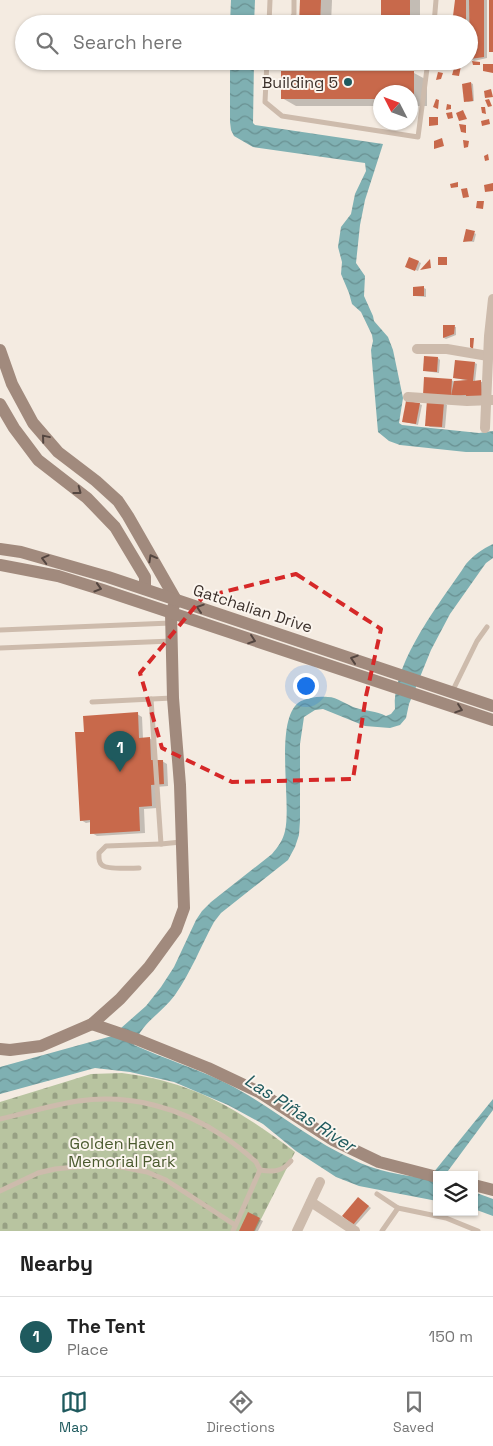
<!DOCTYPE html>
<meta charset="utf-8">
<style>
body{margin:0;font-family:"Space Grotesk",sans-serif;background:#f2f2f2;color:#222}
.controls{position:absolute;right:15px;bottom:15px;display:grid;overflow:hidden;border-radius:0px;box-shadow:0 1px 4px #0004}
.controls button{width:45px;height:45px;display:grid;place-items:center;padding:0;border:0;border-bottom:1px solid #e0e0e0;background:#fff;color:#222;font:25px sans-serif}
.compass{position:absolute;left:373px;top:85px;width:45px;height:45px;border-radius:50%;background:#fff;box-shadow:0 1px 4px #0004;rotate:312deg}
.you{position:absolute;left:305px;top:685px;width:18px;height:18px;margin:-12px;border:4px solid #fff;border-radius:50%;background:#1a73e8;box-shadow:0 0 0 8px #1a73e833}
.badge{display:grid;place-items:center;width:32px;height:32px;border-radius:50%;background:#1f5a5e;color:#fff;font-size:16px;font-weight:700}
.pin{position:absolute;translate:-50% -41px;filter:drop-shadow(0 1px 2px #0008)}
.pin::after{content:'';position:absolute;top:26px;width:18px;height:15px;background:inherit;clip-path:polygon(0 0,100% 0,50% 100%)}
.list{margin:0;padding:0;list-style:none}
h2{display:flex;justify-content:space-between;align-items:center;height:65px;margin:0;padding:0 20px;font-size:21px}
h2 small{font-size:16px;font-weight:400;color:#767676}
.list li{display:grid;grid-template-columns:32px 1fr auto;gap:15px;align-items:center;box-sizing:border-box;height:80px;padding:0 20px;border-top:1px solid #e0e0e0}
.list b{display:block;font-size:19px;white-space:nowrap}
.list p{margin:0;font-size:16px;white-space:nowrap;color:#767676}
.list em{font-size:16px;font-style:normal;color:#767676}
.icon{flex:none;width:28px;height:28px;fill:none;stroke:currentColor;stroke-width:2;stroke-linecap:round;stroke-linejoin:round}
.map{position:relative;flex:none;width:493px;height:1231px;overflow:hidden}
.search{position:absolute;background:#fff;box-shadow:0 1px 4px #0004;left:15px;right:15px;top:15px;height:55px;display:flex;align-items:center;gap:12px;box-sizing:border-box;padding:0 18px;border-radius:28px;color:#767676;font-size:19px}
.sheet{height:145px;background:#fff}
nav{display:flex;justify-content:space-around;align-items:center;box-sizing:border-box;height:70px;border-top:1px solid #e0e0e0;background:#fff;font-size:14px;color:#767676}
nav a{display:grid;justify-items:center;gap:2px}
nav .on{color:#1f5a5e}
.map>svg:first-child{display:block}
.cemetery{fill:url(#cemetery-stones)}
.water{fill:url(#water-waves)}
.shadow{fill:#0003}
.building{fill:#c8694b}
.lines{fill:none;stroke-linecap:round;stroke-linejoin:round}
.lane{stroke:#cdbbac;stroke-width:5}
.street{stroke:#cdbbac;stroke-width:10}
.secondary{stroke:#a18a7d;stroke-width:12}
.oneway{stroke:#544640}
.marked{fill:none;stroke:#d62828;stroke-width:4;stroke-dasharray:10 6;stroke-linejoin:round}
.poi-dot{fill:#1f5a5e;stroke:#fbf5ee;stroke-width:2}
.labels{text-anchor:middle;stroke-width:4;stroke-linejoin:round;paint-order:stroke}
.poi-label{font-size:16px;fill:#3b302b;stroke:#fbf5ee;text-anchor:end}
.street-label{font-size:16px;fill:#3b302b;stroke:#fbf5ee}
.park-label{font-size:16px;fill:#4a5a2e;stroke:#fbf5ee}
.water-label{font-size:18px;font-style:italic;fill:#1f5a5e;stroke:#fbf5ee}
</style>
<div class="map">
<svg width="493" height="1231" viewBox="0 0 493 1231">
<defs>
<pattern id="cemetery-stones" width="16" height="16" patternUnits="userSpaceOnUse" patternTransform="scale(1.25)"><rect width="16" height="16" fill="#b8c4a0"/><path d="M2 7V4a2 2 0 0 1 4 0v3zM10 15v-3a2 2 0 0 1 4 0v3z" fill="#97a083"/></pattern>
<pattern id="water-waves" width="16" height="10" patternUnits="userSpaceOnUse" patternTransform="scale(1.25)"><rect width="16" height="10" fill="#7fb0b2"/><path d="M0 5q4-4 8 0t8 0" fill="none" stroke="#699091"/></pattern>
</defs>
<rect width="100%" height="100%" fill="#f4ebe1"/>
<!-- cemetery -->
<path class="cemetery" d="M122 1073C194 1082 238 1109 295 1152L255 1231H0V1102L91 1074Z"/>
<!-- water -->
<g class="water">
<polygon points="231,0 255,0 254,24 230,24"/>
<polygon points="230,61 254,61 253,123 255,125 383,144 365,200 360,225 356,263 365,276 364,296 373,316 374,321 388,337 393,350 403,398 399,423 402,425 479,433 493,431 493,452 466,452 400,445 389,441 378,432 371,350 373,341 372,335 361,312 352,304 349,293 341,274 342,262 338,247 341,227 351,214 355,194 366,171 365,163 253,147 234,136 231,130 230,122"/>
<path d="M493 544V558L486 563 481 570 450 614 431 650 409 704 406 718 400 725 390 728 365 726 323 709 315 710 304 717 300 744V821L299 835 295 847 288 860 221 913 214 922C201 946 191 972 175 995 161 1014 142 1022 134 1045 165 1059 198 1069 228 1084 271 1106 308 1139 352 1159 375 1171 403 1176 429 1178L493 1099V1110L445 1175H437V1201L359 1186 336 1177 296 1151 263 1124 228 1105 174 1082 130 1072 95 1068 0 1094V1067L112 1036 146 1006 161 987 174 967 196 920 202 911 211 902 272 854C278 847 283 840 285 831 292 801 273 716 301 701 309 697 320 696 328 697 337 697 347 705 356 708 366 711 376 711 386 716L391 714 395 709C392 662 441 602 466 564 474 555 482 549 493 544Z"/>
<polygon points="474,1192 493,1199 493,1216 474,1209"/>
</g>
<!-- shadow -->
<g class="shadow">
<polygon points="301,0 332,0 331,24 300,24"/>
<rect x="382" y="0" width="38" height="24"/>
<polygon points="456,0 487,0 487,58 474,61 469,58 469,24 453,24"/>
<polygon points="385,61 421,61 421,66 393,66"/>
<polygon points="414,73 427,80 427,106 410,106 410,92 380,92 380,106 296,106 282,98"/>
<polygon points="471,83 473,84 474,101 468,102 466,101"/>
<polygon points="474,233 476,234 474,242 465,241"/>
<polygon points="410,258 421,263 418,271 409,267"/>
<polygon points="424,288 426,289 426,297 415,296"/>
<polygon points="445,326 456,327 456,335 446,339 444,338"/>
<polygon points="438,358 440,360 439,373 425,371"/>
<polygon points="475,363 477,364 475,382 483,382 484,398 468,396 428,396 451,380 455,382 466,380 454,378"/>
<polygon points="444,403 447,405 445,428 430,427 427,425"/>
<polygon points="419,404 422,405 418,425 405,422"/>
<polygon points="137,714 142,717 143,739 149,738 154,741 155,761 162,761 167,764 168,786 156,787 157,808 144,809 145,833 97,836 92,833 91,822 86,823 81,820 85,733"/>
<polygon points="361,1200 371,1208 355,1226 353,1224"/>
<polygon points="248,1214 263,1221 258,1231 240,1231"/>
</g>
<!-- building -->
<g class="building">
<polygon points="300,0 321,0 320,24 299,24"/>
<rect x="381" y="0" width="29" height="24"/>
<polygon points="455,0 466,0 466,24 452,24"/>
<polygon points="469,0 484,0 484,57 470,59"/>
<rect x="489" y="0" width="4" height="52"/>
<polygon points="472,61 480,62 480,65 473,65"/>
<polygon points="483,64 493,64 493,73 483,71"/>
<polygon points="455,65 461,66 459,76 452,75"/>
<polygon points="281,71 414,71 414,99 410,99 410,92 380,92 380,99 281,99"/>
<polygon points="438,72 443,73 441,79 436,80"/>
<polygon points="471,82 473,101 464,102 462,84"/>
<polygon points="491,89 493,97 485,98 484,91"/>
<polygon points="436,99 439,100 438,109 433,107"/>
<polygon points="489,99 492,106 488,107 485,100"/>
<polygon points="447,104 451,105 451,109 446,110"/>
<polygon points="481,107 485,107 486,114 482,113"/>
<polygon points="463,110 467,119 459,121 456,113"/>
<polygon points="452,112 453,118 448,119 446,113"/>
<polygon points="429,117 438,117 438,125 429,126"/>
<polygon points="489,119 490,124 482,126 481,121"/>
<polygon points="459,124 466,125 466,133 461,132"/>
<polygon points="442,138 444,146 434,149 434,141"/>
<polygon points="463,140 469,141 468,147 464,148"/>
<polygon points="488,154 489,160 485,161 484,156"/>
<polygon points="458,182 458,187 451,188 450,184"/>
<polygon points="493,183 493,191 485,192 484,185"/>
<polygon points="467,188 469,197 463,198 461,189"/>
<polygon points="477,201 484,201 483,209 476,208"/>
<polygon points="466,229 475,231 472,241 463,242"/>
<polygon points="409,257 419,261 415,271 405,267"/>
<rect x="438" y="257" width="9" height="8"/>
<polygon points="430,259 431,268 420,270"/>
<polygon points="424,286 424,296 413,296 413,287"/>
<polygon points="443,325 455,325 454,334 443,338"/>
<polygon points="470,338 474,338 473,349 470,347"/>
<polygon points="424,356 438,357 437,372 423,371"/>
<polygon points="455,360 475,362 473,381 481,380 482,398 466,398 466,395 451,396 423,395 424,377 452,379 451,396 454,381 468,380 453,378"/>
<polygon points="427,400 444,402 442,427 425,426"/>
<polygon points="406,401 420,403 416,424 402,422"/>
<polygon points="138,712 139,738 150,737 151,760 163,760 164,784 151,785 152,806 139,807 140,831 90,834 90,820 80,821 75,732 84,732 83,716"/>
<polygon points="358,1197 369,1206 353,1225 342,1216"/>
<polygon points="248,1212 260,1218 254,1231 239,1231"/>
</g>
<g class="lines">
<!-- lane -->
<g class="lane">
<polyline points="269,24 270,0"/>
<polyline points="289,24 294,14 294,0"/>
<polyline points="434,24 436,0"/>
<polyline points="267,61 265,102 282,116 418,137 428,61"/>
<polyline points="0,630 171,623"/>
<polyline points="0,648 172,641"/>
<polyline points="452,692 477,641 487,627"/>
<polyline points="151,699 161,844 181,842"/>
<polyline points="92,702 172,698"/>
<path d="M139 868C132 868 107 870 102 865 98 862 99 857 99 853L106 846 161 844"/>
<path d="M0 1119C26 1113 52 1105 78 1101 129 1094 180 1107 223 1136 235 1144 246 1153 256 1162L260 1170 233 1231"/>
<path d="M260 1170C273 1172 282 1172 291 1161"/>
<polyline points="0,1191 38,1173 55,1169 106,1164 147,1172 166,1180 235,1225"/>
<polyline points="377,1194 398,1208 446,1218 478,1231"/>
<polyline points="382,1231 398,1208"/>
</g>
<!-- street -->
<g class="street">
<polyline points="417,349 447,349 488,356"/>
<polyline points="408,397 467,401 492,400"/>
<polyline points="485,428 489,336 493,299"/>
<polyline points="311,1202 355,1231"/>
<polyline points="297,1231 320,1182"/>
</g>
<!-- secondary -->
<g class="secondary">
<polyline points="0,350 12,384 33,423 58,452 96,481 118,501 128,516 176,600 171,613 173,698 180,785 184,908 176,930 149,967 120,999 92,1024 41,1046 10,1050 0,1049"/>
<polyline points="0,404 14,428 38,460 87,498 115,527 145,577 145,589"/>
<polyline points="0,549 21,552 108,577 493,706"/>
<polyline points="0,565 58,576 103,590 493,720"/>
<polyline points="92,1024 136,1039 208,1068 259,1092 333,1140 379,1162 437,1177"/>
<polyline points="474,1185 493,1190"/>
</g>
</g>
<!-- one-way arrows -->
<defs><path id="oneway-chevron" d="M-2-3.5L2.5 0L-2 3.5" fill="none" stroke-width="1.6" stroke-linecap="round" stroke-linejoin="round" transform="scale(1.25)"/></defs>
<g class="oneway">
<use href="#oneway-chevron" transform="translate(45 438) rotate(-130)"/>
<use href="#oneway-chevron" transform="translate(78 491) rotate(37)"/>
<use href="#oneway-chevron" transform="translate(152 558) rotate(-119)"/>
<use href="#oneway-chevron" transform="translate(45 559) rotate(-165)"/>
<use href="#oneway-chevron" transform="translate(98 588) rotate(17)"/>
<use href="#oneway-chevron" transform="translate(200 608) rotate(-162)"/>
<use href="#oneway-chevron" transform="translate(252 640) rotate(19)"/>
<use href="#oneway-chevron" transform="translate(354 659) rotate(-162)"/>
<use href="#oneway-chevron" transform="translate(459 709) rotate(19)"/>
</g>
<!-- marked area -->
<path class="marked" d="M296 574 381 629 366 696 353 779 232 782 162 748 140 673 203 597Z"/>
<!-- markers -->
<circle class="poi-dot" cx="348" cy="82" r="5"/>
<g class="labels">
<!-- poi labels -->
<g class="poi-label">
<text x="338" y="88">Building 5</text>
</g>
<!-- street labels -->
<g class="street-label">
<text transform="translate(253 608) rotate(18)" y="6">Gatchalian Drive</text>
</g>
<!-- park labels -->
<g class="park-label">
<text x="122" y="1149">Golden Haven<tspan x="122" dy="18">Memorial Park</tspan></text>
</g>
<!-- water labels -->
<g class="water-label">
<text transform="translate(300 1113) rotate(33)" y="6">Las Piñas River</text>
</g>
</g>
</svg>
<div class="controls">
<button><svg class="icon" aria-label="layers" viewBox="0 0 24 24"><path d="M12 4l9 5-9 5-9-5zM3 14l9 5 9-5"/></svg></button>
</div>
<svg class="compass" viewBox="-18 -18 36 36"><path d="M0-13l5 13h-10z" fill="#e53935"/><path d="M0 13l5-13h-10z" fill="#767676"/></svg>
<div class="you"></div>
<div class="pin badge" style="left:120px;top:772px">1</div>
<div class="search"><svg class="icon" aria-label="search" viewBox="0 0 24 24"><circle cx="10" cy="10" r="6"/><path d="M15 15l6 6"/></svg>Search here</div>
</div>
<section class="sheet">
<h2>Nearby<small></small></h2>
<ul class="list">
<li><span class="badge">1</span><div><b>The Tent</b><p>Place</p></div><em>150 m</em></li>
</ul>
</section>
<nav>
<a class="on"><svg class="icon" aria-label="map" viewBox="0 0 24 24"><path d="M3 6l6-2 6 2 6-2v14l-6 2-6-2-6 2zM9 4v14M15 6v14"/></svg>Map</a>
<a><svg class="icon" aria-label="directions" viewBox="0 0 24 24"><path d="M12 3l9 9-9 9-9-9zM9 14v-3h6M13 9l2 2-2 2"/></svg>Directions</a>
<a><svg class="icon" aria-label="saved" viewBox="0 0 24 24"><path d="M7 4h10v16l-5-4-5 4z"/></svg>Saved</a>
</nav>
